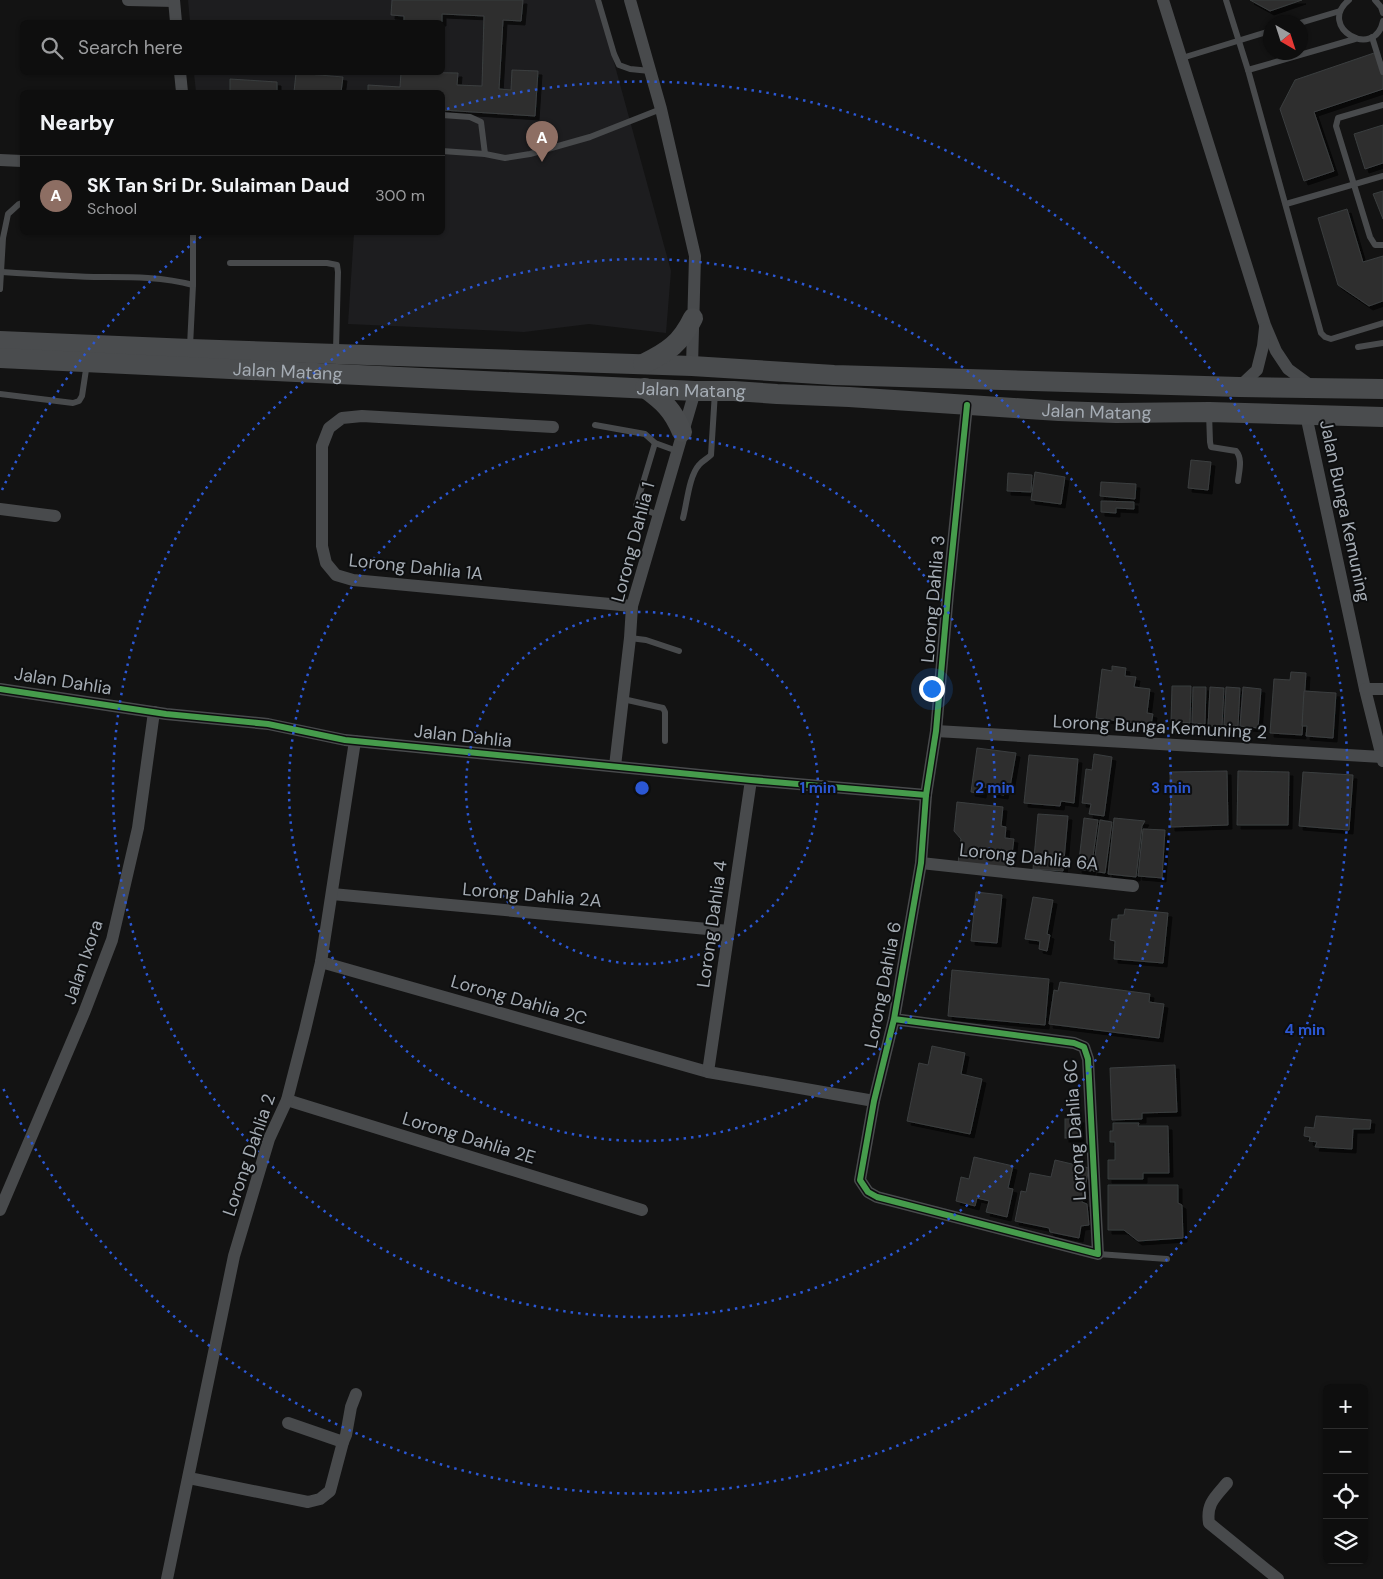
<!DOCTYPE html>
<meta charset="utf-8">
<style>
body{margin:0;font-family:"DM Sans",sans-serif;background:#1c1c1c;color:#f1f3f6}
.controls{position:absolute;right:15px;bottom:15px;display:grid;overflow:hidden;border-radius:8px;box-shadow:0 1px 4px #0004}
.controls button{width:45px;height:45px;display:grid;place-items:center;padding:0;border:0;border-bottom:1px solid #2e2e2e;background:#0e0e0e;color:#f1f3f6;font:25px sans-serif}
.compass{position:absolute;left:1263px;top:15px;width:45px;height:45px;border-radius:50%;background:#0e0e0e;box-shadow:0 1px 4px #0004;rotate:141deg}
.you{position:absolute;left:931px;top:688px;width:18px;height:18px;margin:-12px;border:4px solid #fff;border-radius:50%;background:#1a73e8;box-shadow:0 0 0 8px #1a73e833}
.badge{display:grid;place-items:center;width:32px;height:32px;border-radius:50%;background:#ea580c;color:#fff;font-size:16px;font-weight:700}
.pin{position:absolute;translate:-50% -41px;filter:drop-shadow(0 1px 2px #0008)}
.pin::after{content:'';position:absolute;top:26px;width:18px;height:15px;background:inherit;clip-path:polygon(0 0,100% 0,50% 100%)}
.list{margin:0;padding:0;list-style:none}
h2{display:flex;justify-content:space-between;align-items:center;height:65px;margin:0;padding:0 20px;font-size:21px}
h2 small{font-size:16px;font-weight:400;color:#9b9c9e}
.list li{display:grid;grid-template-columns:32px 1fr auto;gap:15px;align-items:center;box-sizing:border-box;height:80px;padding:0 20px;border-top:1px solid #2e2e2e}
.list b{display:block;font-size:19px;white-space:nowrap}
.list p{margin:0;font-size:16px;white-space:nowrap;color:#9b9c9e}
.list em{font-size:16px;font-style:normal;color:#9b9c9e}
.icon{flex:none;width:28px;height:28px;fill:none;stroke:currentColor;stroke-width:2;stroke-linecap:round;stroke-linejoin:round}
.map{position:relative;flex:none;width:1383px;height:1579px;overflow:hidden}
.search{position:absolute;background:#0e0e0e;box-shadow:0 1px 4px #0004;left:20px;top:20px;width:425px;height:55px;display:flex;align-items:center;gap:12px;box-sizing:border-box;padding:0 18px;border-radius:8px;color:#9b9c9e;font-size:19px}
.panel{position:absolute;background:#0e0e0e;box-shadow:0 1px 4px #0004;left:20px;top:90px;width:425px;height:145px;border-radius:8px}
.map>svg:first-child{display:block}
.built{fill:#1d1d1f}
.building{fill:#2d2e2e;stroke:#3b3e3f;filter:url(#shadow)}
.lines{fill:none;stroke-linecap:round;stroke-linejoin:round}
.service{stroke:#484a4c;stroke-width:6}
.minor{stroke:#484a4c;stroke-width:12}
.primary{stroke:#4a4c4e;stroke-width:20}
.cycleway-casing{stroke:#0d0e0f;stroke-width:9}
.cycleway{stroke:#469c4c;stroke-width:6}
.ring{fill:none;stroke:#2b57d4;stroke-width:2.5;stroke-dasharray:2.5 5}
.labels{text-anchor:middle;stroke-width:4;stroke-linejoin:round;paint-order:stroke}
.street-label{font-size:18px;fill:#a5acb4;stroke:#0d0e0f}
.centre{fill:#2b57d4;stroke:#0d0e0f;stroke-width:2.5}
.ring-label{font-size:15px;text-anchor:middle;font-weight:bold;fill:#2b57d4;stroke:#0d0e0f;stroke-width:4;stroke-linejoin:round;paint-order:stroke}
</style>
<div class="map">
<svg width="1383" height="1579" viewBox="0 0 1383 1579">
<defs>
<filter id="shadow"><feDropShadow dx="4" dy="4" stdDeviation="0" flood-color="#0009"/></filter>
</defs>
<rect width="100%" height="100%" fill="#131313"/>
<!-- built -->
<polygon class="built" points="188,0 597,0 671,271 666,333 589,324 524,332 348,324 354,233 442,232 442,92 196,92 194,73 442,72 442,22 190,22"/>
<!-- building -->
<g class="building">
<polygon points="392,0 523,0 521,21 503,20 499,89 511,90 512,70 538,71 535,116 442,110 442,92 368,92 368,85 400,87 401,72 458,73 457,85 482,86 484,16 442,14 442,22 404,22 404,16 391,15"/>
<polygon points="1250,0 1302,0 1270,11"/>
<polygon points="1377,52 1383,71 1383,89 1314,112 1334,171 1304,181 1280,109 1295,80"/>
<polygon points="296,73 343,77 341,92 294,92"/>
<polygon points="230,79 277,82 277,92 230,92"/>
<polygon points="1383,125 1383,163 1365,169 1354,134"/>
<polygon points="1383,191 1383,219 1373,194"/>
<polygon points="1347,209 1363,262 1383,256 1383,301 1369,306 1338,285 1318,218"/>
<polygon points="1191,460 1211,462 1208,490 1188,488"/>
<polygon points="1035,472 1065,477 1061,504 1031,500"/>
<polygon points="1008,473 1032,475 1031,492 1007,491"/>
<polygon points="1101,482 1136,484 1135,499 1100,496"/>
<polygon points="1101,501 1134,502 1134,509 1116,508 1116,513 1101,512"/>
<polygon points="1112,666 1126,668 1125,676 1136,677 1134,687 1150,689 1147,713 1153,714 1151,725 1096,718 1102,669 1112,671"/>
<polygon points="1291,672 1306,673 1302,735 1270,733 1274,679 1290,680"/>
<polygon points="1172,686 1191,686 1190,723 1171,722"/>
<polygon points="1193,687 1206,687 1205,724 1192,723"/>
<polygon points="1210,687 1224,688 1222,726 1208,726"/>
<polygon points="1226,687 1240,688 1238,726 1224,725"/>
<polygon points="1243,687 1261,689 1258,728 1240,726"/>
<polygon points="1304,691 1336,693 1333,738 1306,736 1307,726 1302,726"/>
<polygon points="977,748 1016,753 1010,787 1006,786 1004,795 991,793 992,788 983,787 982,794 971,792"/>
<polygon points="1094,754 1112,757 1104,816 1089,814 1091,804 1082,803 1086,769 1092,770"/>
<polygon points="1029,755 1078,759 1074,803 1061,801 1060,806 1024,803"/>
<polygon points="1227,771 1228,825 1171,827 1170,772"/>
<polygon points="1238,771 1289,772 1288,825 1237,825"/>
<polygon points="1303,772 1353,775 1349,830 1299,826"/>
<polygon points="957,802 1003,807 1001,826 1006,827 1005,838 1014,839 1010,869 958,863 961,839 954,831"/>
<polygon points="1038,814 1068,816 1063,871 1033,869"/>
<polygon points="1084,818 1098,820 1091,871 1078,869"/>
<polygon points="1114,818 1145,821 1142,826 1136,877 1108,874"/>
<polygon points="1100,820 1112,822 1105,873 1093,871"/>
<polygon points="1143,829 1165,830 1162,878 1138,876"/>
<polygon points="976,892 1002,895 997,943 971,941"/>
<polygon points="1033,897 1053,900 1047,934 1050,935 1047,951 1039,949 1040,941 1025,939"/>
<polygon points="1125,909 1168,913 1163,963 1114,959 1115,941 1110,940 1112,919 1118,919 1118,915 1124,915"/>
<polygon points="952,970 1049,979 1045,1025 948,1016"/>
<polygon points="1060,982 1150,994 1149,1002 1164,1004 1159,1038 1049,1024 1054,990 1058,991"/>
<polygon points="932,1046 965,1053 961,1074 982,1079 970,1134 907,1121 919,1063 928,1065"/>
<polygon points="1175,1065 1177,1112 1142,1113 1142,1119 1112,1120 1110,1068"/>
<polygon points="1316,1116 1371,1120 1370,1129 1353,1129 1352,1149 1315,1147 1317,1142 1309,1141 1310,1137 1304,1136 1305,1127 1314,1128"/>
<rect x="1065" y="1119" width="15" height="19"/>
<polygon points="1113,1123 1139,1123 1138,1126 1168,1126 1169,1173 1143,1173 1143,1179 1108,1179 1108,1160 1115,1160 1115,1142 1110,1142 1110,1131 1113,1131"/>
<polygon points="974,1157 1013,1166 1008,1188 1013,1189 1007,1217 986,1212 989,1201 977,1198 975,1206 956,1201 961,1177 969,1179"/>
<polygon points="1055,1160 1089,1168 1082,1202 1087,1204 1089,1225 1081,1226 1079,1238 1050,1232 1049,1228 1015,1221 1021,1191 1026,1192 1030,1173 1051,1177"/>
<polygon points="1108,1185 1178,1185 1178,1203 1182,1205 1183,1238 1138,1241 1124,1230 1108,1230"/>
</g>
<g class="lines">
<!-- service -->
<g class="service">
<polyline points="598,0 614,54 619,65 630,69 650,71"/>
<polyline points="1226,0 1248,70 1321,333 1325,337 1331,339 1383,323"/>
<path d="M1349 0C1316 27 1375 61 1383 21"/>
<polyline points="1375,0 1381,7 1383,13"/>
<polyline points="1300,23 1340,11"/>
<polyline points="1372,37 1383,72"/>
<polyline points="1182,58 1270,31"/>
<polyline points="1248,70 1355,39"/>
<polyline points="1383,105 1338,118 1336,126 1370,237 1375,245 1383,245"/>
<polyline points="442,115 470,117 481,122 485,154"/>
<polyline points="442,151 485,154 505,158 530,154 590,137 661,109"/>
<polyline points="1286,204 1383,176"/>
<polyline points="230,263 327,263 337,265 338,272 336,350"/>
<path d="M2 272C32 274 63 276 94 277 126 277 161 276 193 285L190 346"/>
<polyline points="193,285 193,232"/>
<polyline points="0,289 3,238 8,214 19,204 22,203"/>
<polyline points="1358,347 1383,343"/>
<polyline points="0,394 73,403 79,401 82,396 87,363"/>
<path d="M1209 413 1210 442 1211 447 1236 451C1243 459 1239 471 1238 481"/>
<polyline points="595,425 645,434 655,443 677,451"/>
<polyline points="655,443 636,506 658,515"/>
<path d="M683 518C687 503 689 476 699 465 702 461 707 459 711 455L715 392"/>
<polyline points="630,638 646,640 679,651"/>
<polyline points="623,699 663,708 665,712 665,741"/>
<polyline points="1098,1254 1167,1259"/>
</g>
<!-- minor -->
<g class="minor">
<polyline points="128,0 174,1"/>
<polyline points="174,0 176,22"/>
<polyline points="630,0 661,109 695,256 692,366"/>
<polyline points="1163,0 1265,325 1276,351 1288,369 1314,388"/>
<polyline points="180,72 182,92"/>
<polyline points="0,160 22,161"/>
<polyline points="1239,387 1257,370 1263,346 1265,328"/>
<polyline points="1306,415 1365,689 1383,761"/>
<polyline points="553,427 362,416 342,418 329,428 322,446 322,546 326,563 336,575 353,580 632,606"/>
<polyline points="0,509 55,516"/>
<polyline points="0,689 166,714 268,724 345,740 751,780 926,795"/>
<polyline points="1365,689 1383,689"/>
<polyline points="936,731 1382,757"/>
<polyline points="615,766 630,638 632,606 695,391"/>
<polyline points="921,863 1133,886"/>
<polyline points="332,894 729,931"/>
<polyline points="321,962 708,1072 874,1101"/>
<polyline points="894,1019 1074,1043 1084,1047 1088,1059 1098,1254 877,1197 868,1192 860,1180 874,1101 894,1019 921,863 926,795 936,731 948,594 967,405"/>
<polyline points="708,1072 751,780"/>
<polyline points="287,1100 642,1210"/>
<polyline points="0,1210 84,1013 112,940 138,828 154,712"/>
<polyline points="288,1423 343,1442"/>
<polyline points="189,1478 308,1502 320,1499 330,1491 343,1442 346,1435 351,1407 356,1394"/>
<path d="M1227 1483C1215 1497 1206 1504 1209 1523L1278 1579"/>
<polyline points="167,1579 234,1256 269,1139 287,1100 305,1030 321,962 355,741"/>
</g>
<!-- primary -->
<g class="primary">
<polyline points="0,341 190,349 692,366 834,375 1239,387 1383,389"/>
<path id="s1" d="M0 358 695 391H734L777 394 849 397 1059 411 1116 413 1209 412 1383 417"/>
<path d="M643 364C668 352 681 343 693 318"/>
<path d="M645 388C664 402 673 410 682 432"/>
</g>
<!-- cycleway casing -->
<g class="cycleway-casing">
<g id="cycleway">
<polyline points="0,689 166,714 268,724 345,740 751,780 926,795"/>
<polyline points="894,1019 1074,1043 1084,1047 1088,1059 1098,1254 877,1197 868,1192 860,1180 874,1101 894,1019 921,863 926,795 936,731 948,594 967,405"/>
</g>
</g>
<!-- cycleway -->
<use href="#cycleway" class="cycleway"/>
</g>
<!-- distance rings -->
<g class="ring">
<circle cx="642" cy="788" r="176"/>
<circle cx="642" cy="788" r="353"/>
<circle cx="642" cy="788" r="529"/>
<path d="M2 490A706 706 0 0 1 203 235M447 109A706 706 0 1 1 2 1086"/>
</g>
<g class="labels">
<!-- street labels -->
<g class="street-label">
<text dy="6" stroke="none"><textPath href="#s1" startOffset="288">Jalan Matang</textPath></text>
<text dy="6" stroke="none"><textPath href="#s1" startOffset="692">Jalan Matang</textPath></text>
<text dy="6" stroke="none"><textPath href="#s1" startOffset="1098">Jalan Matang</textPath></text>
<text transform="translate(1345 511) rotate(78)" y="6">Jalan Bunga Kemuning</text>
<text transform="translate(633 542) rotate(-75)" y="6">Lorong Dahlia 1</text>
<text transform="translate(416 567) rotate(6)" y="6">Lorong Dahlia 1A</text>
<text transform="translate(933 599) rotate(-85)" y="6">Lorong Dahlia 3</text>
<text transform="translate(63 681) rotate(9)" y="6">Jalan Dahlia</text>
<text transform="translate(1160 727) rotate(3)" y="6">Lorong Bunga Kemuning 2</text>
<text transform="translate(463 736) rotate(6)" y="6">Jalan Dahlia</text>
<text transform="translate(1029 857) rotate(6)" y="6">Lorong Dahlia 6A</text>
<text transform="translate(532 895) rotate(5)" y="6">Lorong Dahlia 2A</text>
<text transform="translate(712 924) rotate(-82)" y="6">Lorong Dahlia 4</text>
<text transform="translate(83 962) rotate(-71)" y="6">Jalan Ixora</text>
<text transform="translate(883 985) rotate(-79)" y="6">Lorong Dahlia 6</text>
<text transform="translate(519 1000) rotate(16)" y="6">Lorong Dahlia 2C</text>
<text transform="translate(1075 1130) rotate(-94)" y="6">Lorong Dahlia 6C</text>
<text transform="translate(469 1138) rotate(17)" y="6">Lorong Dahlia 2E</text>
<text transform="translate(249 1155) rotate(-71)" y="6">Lorong Dahlia 2</text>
</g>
</g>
<circle cx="642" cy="788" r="8" class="centre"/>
<g class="ring-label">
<text x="818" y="793">1 min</text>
<text x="995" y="793">2 min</text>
<text x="1171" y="793">3 min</text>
<text x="1305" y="1035">4 min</text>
</g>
</svg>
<div class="controls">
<button>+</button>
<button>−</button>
<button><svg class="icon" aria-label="locate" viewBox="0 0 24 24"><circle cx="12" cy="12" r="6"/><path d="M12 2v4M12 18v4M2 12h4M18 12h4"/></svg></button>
<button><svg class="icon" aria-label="layers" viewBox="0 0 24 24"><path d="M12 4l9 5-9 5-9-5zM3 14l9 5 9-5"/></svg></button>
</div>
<svg class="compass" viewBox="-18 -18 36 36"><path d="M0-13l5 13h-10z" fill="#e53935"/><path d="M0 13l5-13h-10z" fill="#9b9c9e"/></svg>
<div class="you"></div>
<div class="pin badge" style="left:542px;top:162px;background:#8d6e63">A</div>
<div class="search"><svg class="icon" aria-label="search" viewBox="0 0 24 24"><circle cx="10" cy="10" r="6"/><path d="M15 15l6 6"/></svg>Search here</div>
<section class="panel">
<h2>Nearby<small></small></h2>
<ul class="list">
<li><span class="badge" style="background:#8d6e63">A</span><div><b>SK Tan Sri Dr. Sulaiman Daud</b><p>School</p></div><em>300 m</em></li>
</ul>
</section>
</div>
